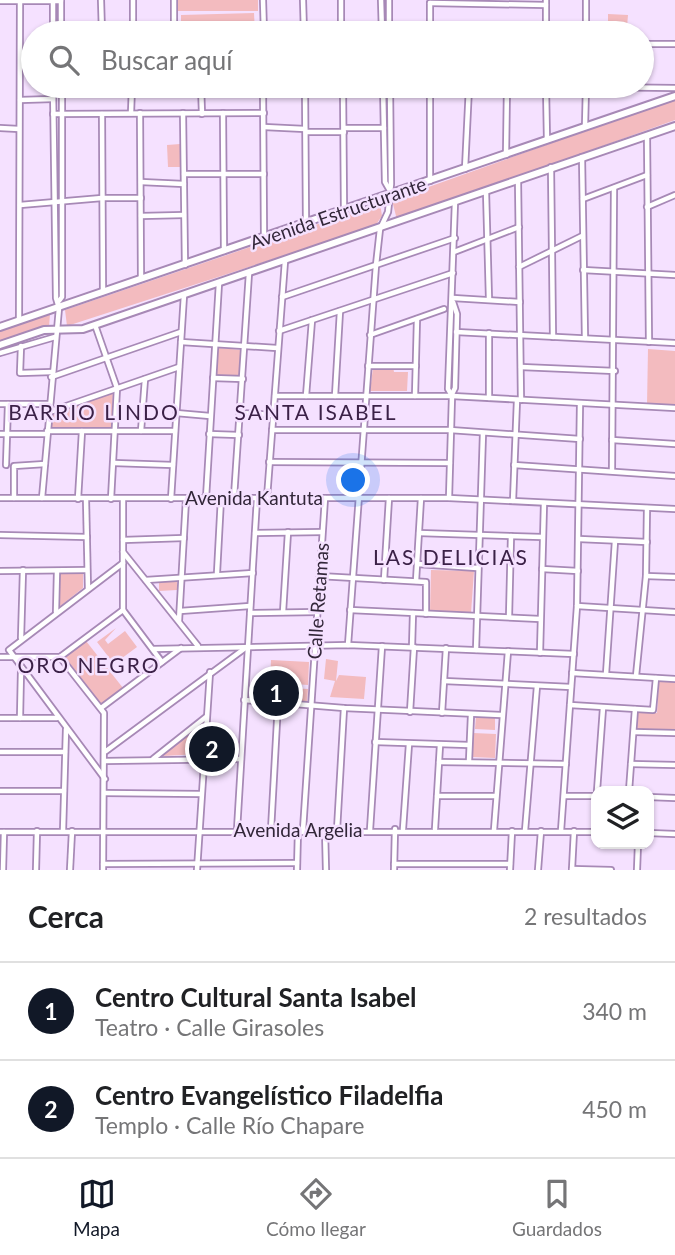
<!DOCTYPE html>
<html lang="es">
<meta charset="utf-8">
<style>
body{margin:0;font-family:Lato,sans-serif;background:#f6f6f6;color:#202124}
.controls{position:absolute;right:21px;bottom:21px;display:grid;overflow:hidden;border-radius:14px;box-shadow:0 2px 5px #0004}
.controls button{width:63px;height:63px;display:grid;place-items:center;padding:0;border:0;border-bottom:2px solid #e0e0e0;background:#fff;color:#202124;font:35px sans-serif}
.you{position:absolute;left:354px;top:481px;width:24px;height:24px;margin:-18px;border:5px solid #fff;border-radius:50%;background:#1a73e8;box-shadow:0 0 0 10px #1a73e833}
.badge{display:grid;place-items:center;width:46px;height:46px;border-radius:50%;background:#111827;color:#fff;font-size:23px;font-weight:700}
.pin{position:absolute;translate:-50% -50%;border:4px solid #fff;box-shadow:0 2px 7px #0006}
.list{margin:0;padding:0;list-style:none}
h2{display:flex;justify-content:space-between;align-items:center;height:91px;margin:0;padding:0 28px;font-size:30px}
h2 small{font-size:23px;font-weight:400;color:#757577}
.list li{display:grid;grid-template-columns:46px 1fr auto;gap:21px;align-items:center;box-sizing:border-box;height:98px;padding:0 28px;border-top:2px solid #e0e0e0}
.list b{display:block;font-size:26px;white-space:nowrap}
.list p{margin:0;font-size:23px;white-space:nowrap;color:#757577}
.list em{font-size:23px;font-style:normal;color:#757577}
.icon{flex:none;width:38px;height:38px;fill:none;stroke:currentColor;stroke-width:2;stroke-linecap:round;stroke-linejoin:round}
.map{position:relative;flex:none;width:675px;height:870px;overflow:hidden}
.search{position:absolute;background:#fff;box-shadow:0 2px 5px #0004;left:21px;right:21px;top:21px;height:77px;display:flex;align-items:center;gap:18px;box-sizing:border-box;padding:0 24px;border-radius:38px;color:#757577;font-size:26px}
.sheet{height:287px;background:#fff}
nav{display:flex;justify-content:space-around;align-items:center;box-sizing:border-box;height:98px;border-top:2px solid #e0e0e0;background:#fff;font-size:19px;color:#757577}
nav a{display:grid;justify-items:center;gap:4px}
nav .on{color:#111827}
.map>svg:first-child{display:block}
.green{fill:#f3bbbf}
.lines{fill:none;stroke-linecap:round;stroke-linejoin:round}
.minor-casing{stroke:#a789b6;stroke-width:8}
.major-casing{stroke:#a789b6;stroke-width:10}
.minor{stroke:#fff;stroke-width:4.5}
.major{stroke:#fff;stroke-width:6}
.labels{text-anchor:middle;stroke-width:5;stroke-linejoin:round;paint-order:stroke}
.street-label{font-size:19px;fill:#322639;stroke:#f5e1ff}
.neighbourhood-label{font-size:21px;letter-spacing:2px;fill:#3b2147;stroke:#f5e1ff}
</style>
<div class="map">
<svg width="675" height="870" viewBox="0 0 675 870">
<rect width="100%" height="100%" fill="#f5e1ff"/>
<!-- green -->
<g class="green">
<rect x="177" y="0" width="81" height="11"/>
<polygon points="254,13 255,33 181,33 181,15"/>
<polygon points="608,14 628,15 627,27 608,26"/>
<polygon points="675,99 675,120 397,220 392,200"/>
<polygon points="180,144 180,167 168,167 167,145"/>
<polygon points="380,203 382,216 375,226 67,326 65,310"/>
<polygon points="50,314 49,327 0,343 0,331"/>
<polygon points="218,348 243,350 241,377 216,375"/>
<polygon points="648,349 675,351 675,406 647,405"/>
<polygon points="393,367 394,372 408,372 407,391 370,391 373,368"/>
<polygon points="113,392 111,429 51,427 52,414"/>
<polygon points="83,570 83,588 59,607 59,573"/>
<polygon points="431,570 474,571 471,613 430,612"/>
<polygon points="177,580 177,590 159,591 159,581"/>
<polygon points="116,628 105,640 108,644 125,631 137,647 114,664 97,642"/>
<polygon points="86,641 123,688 102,705 65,657"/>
<polygon points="326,659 338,661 336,681 339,675 366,677 364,699 330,697 335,681 324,679"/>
<polygon points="271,660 309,662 308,685 270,682"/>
<polygon points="659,680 675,681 675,731 637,730 638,713 657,713"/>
<polygon points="288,688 308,689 307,703 287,701"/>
<polygon points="476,716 495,717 495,730 475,729"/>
<polygon points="200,725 200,754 163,756 163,753"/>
<polygon points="473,733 496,734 495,758 472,757"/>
</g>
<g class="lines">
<!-- minor casing -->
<g class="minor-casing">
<g id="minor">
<polyline points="61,0 61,33"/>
<polyline points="101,0 102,33"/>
<polyline points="174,0 174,33"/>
<polyline points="263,0 264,33"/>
<polyline points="303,0 304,33"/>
<polyline points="341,0 341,33"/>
<polyline points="381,0 382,33"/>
<polyline points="389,0 389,33"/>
<polyline points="546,0 546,33"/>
<polyline points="0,1 61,1"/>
<polyline points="53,1 53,33"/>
<polyline points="430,3 546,5"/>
<polyline points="430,3 430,33"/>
<polyline points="133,33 133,0"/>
<polyline points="586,33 586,0"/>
<polyline points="642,44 675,44"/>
<polyline points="201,86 202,114"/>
<polyline points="263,86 264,237"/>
<polyline points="305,86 306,223"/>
<polyline points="343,86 344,210"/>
<polyline points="383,86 385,182 389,189"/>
<polyline points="510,86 675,88"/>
<polyline points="546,87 547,140"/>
<polyline points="390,88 490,86"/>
<polyline points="20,100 53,99"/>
<polyline points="131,113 132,86"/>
<polyline points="140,113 141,278"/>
<polyline points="183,113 185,265"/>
<polyline points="223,113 224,251"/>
<polyline points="53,114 264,113"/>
<polyline points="102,114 103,292"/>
<polyline points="585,126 586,86"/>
<polyline points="264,127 305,129"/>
<polyline points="0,128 19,129"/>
<polyline points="344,128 384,128"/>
<polyline points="306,132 344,132"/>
<polyline points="647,136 649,342"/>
<polyline points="506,155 507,86"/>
<polyline points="582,157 585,338"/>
<polyline points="551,167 553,337"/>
<polyline points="465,169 469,87"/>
<polyline points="184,174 264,174"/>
<polyline points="518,180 521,400"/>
<polyline points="430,181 430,87"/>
<polyline points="141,182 184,184"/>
<polyline points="486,191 489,299"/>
<polyline points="583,199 647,175"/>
<polyline points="20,205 102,198 141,198"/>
<polyline points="647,207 675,195"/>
<polyline points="141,216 184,215"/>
<polyline points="454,252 519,227"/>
<polyline points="519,267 582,236"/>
<polyline points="583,270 675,275"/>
<polyline points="282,297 455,238"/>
<polyline points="453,298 520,302"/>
<polyline points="59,301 62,297 62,86"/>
<polyline points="19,320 20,1"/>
<polyline points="95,325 117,388 111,499"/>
<polyline points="279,331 453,273"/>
<polyline points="456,332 675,343"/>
<polyline points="489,333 489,398"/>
<polyline points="370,335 444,309"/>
<polyline points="181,342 277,348"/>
<polyline points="21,346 20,373 52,372"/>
<polyline points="0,353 55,337"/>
<polyline points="368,366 416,366"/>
<polyline points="521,367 615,371"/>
<polyline points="51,377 181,332"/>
<polyline points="213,378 243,379"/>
<polyline points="452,394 455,388 457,314 453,302"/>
<polyline points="275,396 452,396 675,408"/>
<polyline points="306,396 312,320"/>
<polyline points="335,396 340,311"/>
<polyline points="415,396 417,319"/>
<polyline points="0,404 49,404"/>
<polyline points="49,412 179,367"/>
<polyline points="176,413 210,416"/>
<polyline points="241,413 273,415"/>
<polyline points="272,430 450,430 580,439"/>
<polyline points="47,431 175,431"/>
<polyline points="141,431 145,379"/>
<polyline points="0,434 47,434"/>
<polyline points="209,434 239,435"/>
<polyline points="612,440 675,444"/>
<polyline points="269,462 450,463"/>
<polyline points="114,463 173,465"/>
<polyline points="6,465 8,404"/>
<polyline points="514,465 675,476"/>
<polyline points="612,471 614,188"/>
<polyline points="234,497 249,273"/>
<polyline points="0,498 449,498 675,509"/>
<polyline points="14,498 14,466 45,464"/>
<polyline points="42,498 59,308 56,298 53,86"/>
<polyline points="206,498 219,283"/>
<polyline points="267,498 285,261"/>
<polyline points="449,498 452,396 448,389 455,202"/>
<polyline points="78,499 82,431"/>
<polyline points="86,499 88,589"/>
<polyline points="171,499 184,295"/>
<polyline points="513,501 517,400"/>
<polyline points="255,533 322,532"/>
<polyline points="419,533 542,537"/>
<polyline points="0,535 87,537"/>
<polyline points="579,539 647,542"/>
<polyline points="123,540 184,538"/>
<polyline points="123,552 198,646"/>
<polyline points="417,564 477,568"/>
<polyline points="542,569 578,571"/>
<polyline points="0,571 86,570"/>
<polyline points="217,573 221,498"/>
<polyline points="319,576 426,582 426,614"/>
<polyline points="646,576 675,577"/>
<polyline points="146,580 253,573"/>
<polyline points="384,580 389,498"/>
<polyline points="416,581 421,498"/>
<polyline points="577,606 675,612"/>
<polyline points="123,610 123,499"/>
<polyline points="123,610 162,662"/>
<polyline points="350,610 540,619"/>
<polyline points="180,611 250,606"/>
<polyline points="56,612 57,571"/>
<polyline points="283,612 288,532"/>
<polyline points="250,613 317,612"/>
<polyline points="509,617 511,536"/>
<polyline points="179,621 186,499"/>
<polyline points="21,638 23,570"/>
<polyline points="348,645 376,265 380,229 388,212 391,184 390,86"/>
<polyline points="412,647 413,613"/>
<polyline points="153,649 348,645 574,654"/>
<polyline points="476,650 483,433"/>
<polyline points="540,653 544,503"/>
<polyline points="0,657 60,657"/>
<polyline points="60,657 104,713 103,870"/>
<polyline points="60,657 123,610"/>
<polyline points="572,673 675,679"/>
<polyline points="606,674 615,541"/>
<polyline points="636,676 646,576 647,508"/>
<polyline points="444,681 571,687"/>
<polyline points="244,700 344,708 501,715"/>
<polyline points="570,705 653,710 656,678"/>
<polyline points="101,708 181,648"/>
<polyline points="410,712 414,647"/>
<polyline points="442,713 446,648"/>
<polyline points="0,718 57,718"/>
<polyline points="20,718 21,670"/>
<polyline points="634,732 675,733"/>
<polyline points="375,742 469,745"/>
<polyline points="106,751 248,646"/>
<polyline points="0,752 65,752"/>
<polyline points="153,759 206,717"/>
<polyline points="105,761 241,759"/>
<polyline points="469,761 471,715"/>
<polyline points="439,762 566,764"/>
<polyline points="631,764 675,765"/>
<polyline points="105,779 9,650 123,563"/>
<polyline points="0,791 64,791"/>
<polyline points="597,791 603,708"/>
<polyline points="629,791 635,709"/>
<polyline points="104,793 201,794"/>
<polyline points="437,796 496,796"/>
<polyline points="564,796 596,796"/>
<polyline points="649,797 675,798"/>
<polyline points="403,829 409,744"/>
<polyline points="435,829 440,745"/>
<polyline points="237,830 257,498"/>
<polyline points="271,830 278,703"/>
<polyline points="303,830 325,498"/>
<polyline points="325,830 326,870"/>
<polyline points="337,830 344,708"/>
<polyline points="370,830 382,646"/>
<polyline points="494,830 508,651"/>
<polyline points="63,831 66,729"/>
<polyline points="525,831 537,686"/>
<polyline points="561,831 577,606 580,404"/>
<polyline points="0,832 596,832"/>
<polyline points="649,833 675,834"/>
<polyline points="103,864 297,863"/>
<polyline points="394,864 510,864"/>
<polyline points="572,869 611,870"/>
<polyline points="572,869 574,831"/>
<polyline points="3,870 4,832"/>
<polyline points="36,870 37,831"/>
<polyline points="70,870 72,831"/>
<polyline points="197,870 210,672"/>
<polyline points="297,870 298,830"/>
<polyline points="394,870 395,829"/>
<polyline points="510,870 512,831"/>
<polyline points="538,870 541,831"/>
<polyline points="637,870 638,844"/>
</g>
</g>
<!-- major casing -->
<g class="major-casing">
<g id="major">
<polyline points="0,327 675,96"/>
<polyline points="0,345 44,330 83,329 675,126"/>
</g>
</g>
<!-- minor -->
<use href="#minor" class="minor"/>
<!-- major -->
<use href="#major" class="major"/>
</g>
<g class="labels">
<!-- street labels -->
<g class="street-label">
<text transform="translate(338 213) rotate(-19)" y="7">Avenida Estructurante</text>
<text x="254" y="505">Avenida Kantuta</text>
<text transform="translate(318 601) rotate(-86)" y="7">Calle Retamas</text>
<text x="298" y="837">Avenida Argelia</text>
</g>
<!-- neighbourhood labels -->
<g class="neighbourhood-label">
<text x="94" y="420">BARRIO LINDO</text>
<text x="316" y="420">SANTA ISABEL</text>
<text x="451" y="565">LAS DELICIAS</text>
<text x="89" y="673">ORO NEGRO</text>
</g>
</g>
</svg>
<div class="controls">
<button><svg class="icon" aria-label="layers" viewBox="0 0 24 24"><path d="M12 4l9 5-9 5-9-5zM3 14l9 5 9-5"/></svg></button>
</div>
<div class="you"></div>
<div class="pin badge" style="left:276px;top:693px">1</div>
<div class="pin badge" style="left:212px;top:749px">2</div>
<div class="search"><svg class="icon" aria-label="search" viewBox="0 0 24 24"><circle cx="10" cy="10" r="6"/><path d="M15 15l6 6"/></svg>Buscar aquí</div>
</div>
<section class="sheet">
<h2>Cerca<small>2 resultados</small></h2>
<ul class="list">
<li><span class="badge">1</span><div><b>Centro Cultural Santa Isabel</b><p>Teatro · Calle Girasoles</p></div><em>340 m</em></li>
<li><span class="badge">2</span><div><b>Centro Evangelístico Filadelfia</b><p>Templo · Calle Río Chapare</p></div><em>450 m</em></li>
</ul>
</section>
<nav>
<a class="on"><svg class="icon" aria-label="map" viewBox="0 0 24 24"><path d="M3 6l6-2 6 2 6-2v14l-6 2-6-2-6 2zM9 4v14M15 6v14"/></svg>Mapa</a>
<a><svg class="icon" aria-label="directions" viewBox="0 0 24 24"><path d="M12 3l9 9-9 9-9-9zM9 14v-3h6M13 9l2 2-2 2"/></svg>Cómo llegar</a>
<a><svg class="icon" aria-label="saved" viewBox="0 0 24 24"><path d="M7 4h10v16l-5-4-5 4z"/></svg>Guardados</a>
</nav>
